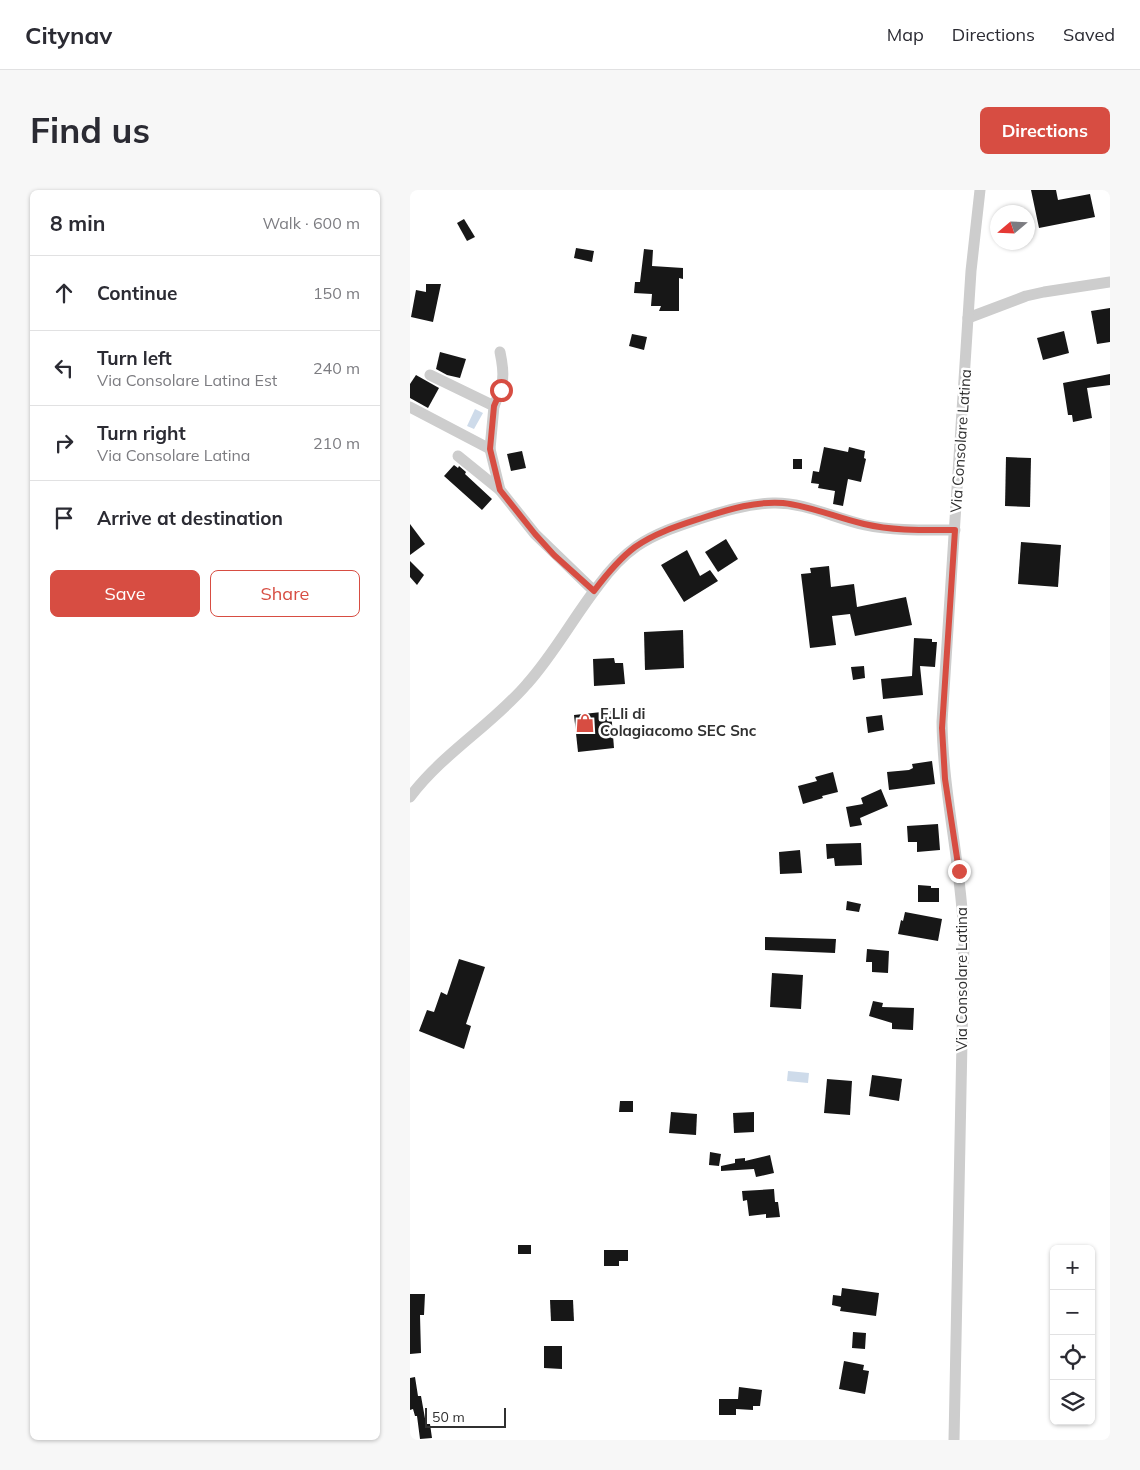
<!DOCTYPE html>
<meta charset="utf-8">
<style>
body{margin:0;font-family:Mulish,sans-serif;background:#f7f7f7;color:#2b2b33}
.controls{position:absolute;right:15px;bottom:15px;display:grid;overflow:hidden;border-radius:8px;box-shadow:0 1px 4px #0004}
.controls button{width:45px;height:45px;display:grid;place-items:center;padding:0;border:0;border-bottom:1px solid #e1e1e2;background:#fff;color:#2b2b33;font:25px sans-serif}
.compass{position:absolute;left:580px;top:15px;width:45px;height:45px;border-radius:50%;background:#fff;box-shadow:0 1px 4px #0004;rotate:251deg}
.scale{position:absolute;left:15px;bottom:12px;width:81px;box-sizing:border-box;padding-left:5px;border:2px solid #303030;border-top:0;font-size:14px;line-height:18px;white-space:nowrap;color:#303030;-webkit-text-stroke:4px #fff;paint-order:stroke}
.stop{position:absolute;width:15px;height:15px;margin:-11px;border:4px solid #d74d42;border-radius:50%;background:#fff}
.stop.end{background:#d74d42;border-color:#fff;box-shadow:0 1px 5px #0008}
.list{margin:0;padding:0;list-style:none}
h2{display:flex;justify-content:space-between;align-items:center;height:65px;margin:0;padding:0 20px;font-size:21px}
h2 small{font-size:16px;font-weight:400;color:#7c7c81}
.list li{display:grid;grid-template-columns:32px 1fr auto;gap:15px;align-items:center;box-sizing:border-box;height:75px;padding:0 20px;border-top:1px solid #e1e1e2}
.list b{display:block;font-size:19px;white-space:nowrap}
.list p{margin:0;font-size:16px;white-space:nowrap;color:#7c7c81}
.list em{font-size:16px;font-style:normal;color:#7c7c81}
.actions{display:flex;gap:10px;padding:15px 20px}
.actions a{flex:1;padding:11px 0;border:1px solid #d74d42;border-radius:8px;text-align:center;font-size:18px;color:#d74d42}
.actions .main{background:#d74d42;color:#fff}
.icon{flex:none;width:28px;height:28px;fill:none;stroke:currentColor;stroke-width:2;stroke-linecap:round;stroke-linejoin:round}
.map{position:relative;flex:none;width:700px;height:1250px;overflow:hidden;border-radius:8px}
header{display:flex;align-items:center;gap:30px;box-sizing:border-box;height:70px;padding:0 25px;background:#fff;border-bottom:1px solid #e1e1e2}
header strong{font-size:24px}
nav{display:flex;gap:28px;margin-inline-start:auto;font-size:18px}
.intro{display:flex;align-items:center;justify-content:space-between;box-sizing:border-box;height:120px;padding:0 30px}
h1{margin:0;font-size:35px}
.button{padding:12px 22px;border-radius:8px;background:#d74d42;color:#fff;font-size:18px;font-weight:700}
main{display:flex;gap:30px;padding:0 30px}
aside{flex:1;background:#fff;border-radius:8px;box-shadow:0 1px 4px #0004}
.map>svg:first-child{display:block}
.water{fill:#cedbea}
.building{fill:#171717}
.lines{fill:none;stroke-linecap:round;stroke-linejoin:round}
.minor{stroke:#cdcdcd;stroke-width:11}
.route{stroke:#d74d42;stroke-width:6}
.labels{text-anchor:middle;stroke-width:5;stroke-linejoin:round;paint-order:stroke}
.street-label{font-size:15px;fill:#303030;stroke:#fff}
.poi-label{font-size:15px;font-weight:bold;fill:#303030;stroke:#fff;text-anchor:start}
</style>
<header>
<strong>Citynav</strong>
<nav><a>Map</a><a>Directions</a><a>Saved</a></nav>
</header>
<div class="intro"><h1>Find us</h1><a class="button">Directions</a></div>
<main>
<aside>
<h2>8 min<small>Walk · 600 m</small></h2>
<ul class="list">
<li><svg class="icon" aria-label="ahead" viewBox="0 0 24 24"><path d="M12 20V5M6 11l6-6 6 6"/></svg><div><b>Continue</b></div><em>150 m</em></li>
<li><svg class="icon" aria-label="left" viewBox="0 0 24 24"><path d="M17 20v-9H6M10 6l-5 5 5 5"/></svg><div><b>Turn left</b><p>Via Consolare Latina Est</p></div><em>240 m</em></li>
<li><svg class="icon" aria-label="right" viewBox="0 0 24 24"><path d="M7 20v-9h11M14 6l5 5-5 5"/></svg><div><b>Turn right</b><p>Via Consolare Latina</p></div><em>210 m</em></li>
<li><svg class="icon" aria-label="arrive" viewBox="0 0 24 24"><path d="M6 21V4h12l-3 4 3 4H6"/></svg><div><b>Arrive at destination</b></div></li>
</ul>
<div class="actions"><a class="main">Save</a><a>Share</a></div>
</aside>
<div class="map">
<svg width="700" height="1250" viewBox="0 0 700 1250">
<rect width="100%" height="100%" fill="#fff"/>
<!-- water -->
<g class="water">
<polygon points="65,219 73,223 64,239 57,236"/>
<polygon points="378,881 399,883 398,893 377,891"/>
</g>
<!-- building -->
<g class="building">
<polygon points="621,0 646,0 648,10 680,4 685,27 629,38"/>
<polygon points="54,29 65,47 57,51 47,33"/>
<polygon points="166,58 184,61 182,72 164,68"/>
<polygon points="234,59 243,60 242,76 273,78 273,89 269,88 269,121 249,121 251,116 241,116 242,104 224,103 225,92 230,92"/>
<polygon points="16,94 31,94 23,132 1,127 6,100 16,102"/>
<polygon points="700,118 700,152 687,154 681,121"/>
<polygon points="654,141 659,163 633,170 627,148"/>
<polygon points="222,144 237,147 234,160 219,156"/>
<polygon points="30,162 56,169 50,188 37,185 26,179"/>
<polygon points="700,184 700,195 677,198 682,228 663,232 662,225 658,225 653,193"/>
<polygon points="6,185 29,198 18,218 0,208 0,194"/>
<polygon points="414,257 438,262 439,257 455,261 454,268 456,269 451,292 438,289 433,316 423,314 425,301 408,298 409,294 401,293 403,281 409,282"/>
<polygon points="112,261 116,278 101,281 97,264"/>
<polygon points="596,267 621,268 620,317 595,316"/>
<rect x="383" y="269" width="9" height="10"/>
<polygon points="44,275 48,278 49,276 56,282 55,284 82,309 72,320 34,286"/>
<polygon points="0,334 15,354 0,365"/>
<polygon points="316,349 328,369 308,382 295,362"/>
<polygon points="611,352 651,355 648,397 608,394"/>
<polygon points="277,360 290,386 300,380 308,391 274,412 251,375"/>
<polygon points="0,371 14,385 7,395 0,387"/>
<polygon points="419,376 421,397 444,394 447,417 496,407 502,435 445,446 440,424 422,426 426,455 400,458 391,384 401,383 400,378"/>
<polygon points="273,440 274,478 235,480 234,442"/>
<polygon points="504,448 522,449 522,452 527,452 525,477 510,476 513,505 473,509 471,489 502,486"/>
<polygon points="204,468 205,473 213,473 215,494 184,496 183,469"/>
<polygon points="454,476 455,488 443,490 441,477"/>
<polygon points="201,521 204,558 168,562 164,525"/>
<polygon points="472,525 474,540 458,543 456,527"/>
<polygon points="522,571 525,594 479,600 477,582 499,580 503,578 502,574"/>
<polygon points="423,582 428,602 412,606 413,608 393,614 388,596 407,591 405,587"/>
<polygon points="471,599 478,616 450,628 452,635 440,637 436,617 453,614 451,608"/>
<polygon points="528,634 530,660 507,662 507,652 498,652 497,636"/>
<polygon points="451,653 452,675 425,676 424,668 417,669 416,654"/>
<polygon points="390,660 392,683 370,684 369,662"/>
<polygon points="508,695 521,696 521,698 529,698 529,712 508,712"/>
<polygon points="437,711 451,714 449,722 436,720"/>
<polygon points="495,722 532,729 528,751 488,744 491,730 493,731"/>
<polygon points="355,747 426,749 425,763 355,760"/>
<polygon points="457,759 479,761 478,783 462,782 462,772 456,772"/>
<polygon points="49,769 75,777 56,834 61,836 54,859 9,841 17,820 24,822 31,802 37,805"/>
<polygon points="362,783 393,785 391,819 360,817"/>
<polygon points="463,811 473,813 472,817 504,818 503,840 482,839 482,833 459,826"/>
<polygon points="462,885 492,889 489,911 459,906"/>
<polygon points="417,889 442,891 440,925 414,923"/>
<polygon points="210,911 223,911 223,922 209,922"/>
<polygon points="261,922 287,924 286,945 259,943"/>
<polygon points="344,922 344,942 324,943 323,923"/>
<polygon points="300,962 311,964 309,976 299,975"/>
<polygon points="360,965 364,983 346,987 344,979 311,981 311,976 325,973 325,969 335,968 335,971"/>
<polygon points="364,999 365,1012 368,1012 370,1027 356,1028 356,1024 339,1026 337,1010 333,1011 332,1001"/>
<rect x="108" y="1055" width="13" height="9"/>
<polygon points="194,1060 218,1060 218,1071 209,1071 209,1076 194,1076"/>
<polygon points="432,1098 469,1103 466,1126 430,1121 431,1117 422,1115 423,1105 431,1106"/>
<polygon points="0,1104 15,1104 14,1125 10,1125 11,1163 0,1164"/>
<polygon points="140,1110 163,1110 164,1131 141,1131"/>
<polygon points="443,1142 456,1143 455,1159 442,1158"/>
<polygon points="134,1156 152,1156 152,1179 134,1178"/>
<polygon points="434,1171 454,1175 453,1180 459,1181 455,1204 429,1199"/>
<polygon points="5,1187 8,1206 11,1206 16,1234 20,1234 22,1248 10,1249 7,1226 5,1226 3,1219 0,1220 0,1188"/>
<polygon points="329,1197 352,1200 350,1216 343,1216 343,1220 326,1219 326,1225 309,1225 309,1209 328,1209"/>
</g>
<g class="lines">
<!-- minor -->
<g class="minor">
<polyline points="558,128 616,106 634,102 700,92"/>
<polyline points="20,185 84,216 80,259 90,300 125,344 184,401"/>
<path d="M84 216C94 193 95 186 90 162"/>
<polyline points="0,217 80,259"/>
<polyline points="48,266 90,300"/>
<path d="M0 607C33 563 82 535 117 494 144 464 163 428 188 396 199 381 211 367 227 356 246 343 268 336 289 329 314 321 337 314 363 313 394 312 424 328 455 335 484 341 515 340 545 340"/>
<path d="M544 1250 554 751C552 677 533 606 532 532L561 81 570 0"/>
</g>
</g>
<g class="lines">
<!-- route -->
<path class="route" d="M91 200 84 216 80 259 90 300 125 344 144 365 184 401C196 385 209 369 225 357 246 342 271 335 295 327 320 319 346 311 373 313 401 316 427 328 454 334 484 341 515 340 545 340L532 538 535 589 549 681"/>
</g>
<!-- icons -->
<defs>
<g id="shop-bare" transform="scale(1.5)"><path d="M-5-2.5h2.3a2.7 3.5 0 0 1 5.4 0H5L5.5 6h-11ZM-1.5-2.5h3a1.5 2.3 0 0 0-3 0Z" fill="#d74d42" stroke="#fff" stroke-width="2.5" paint-order="stroke"/></g>
</defs>
<g fill-rule="evenodd">
<use href="#shop-bare" x="175" y="533"/>
</g>
<g class="labels">
<!-- street labels -->
<g class="street-label">
<text transform="translate(551 251) rotate(-86)" y="5">Via Consolare Latina</text>
<text transform="translate(552 789) rotate(-90)" y="5">Via Consolare Latina</text>
</g>
<!-- poi labels -->
<g class="poi-label">
<text x="190" y="529">F.Lli di<tspan x="190" dy="17">Colagiacomo SEC Snc</tspan></text>
</g>
</g>
</svg>
<div class="controls">
<button>+</button>
<button>−</button>
<button><svg class="icon" aria-label="locate" viewBox="0 0 24 24"><circle cx="12" cy="12" r="6"/><path d="M12 2v4M12 18v4M2 12h4M18 12h4"/></svg></button>
<button><svg class="icon" aria-label="layers" viewBox="0 0 24 24"><path d="M12 4l9 5-9 5-9-5zM3 14l9 5 9-5"/></svg></button>
</div>
<svg class="compass" viewBox="-18 -18 36 36"><path d="M0-13l5 13h-10z" fill="#e53935"/><path d="M0 13l5-13h-10z" fill="#7c7c81"/></svg>
<div class="scale">50 m</div>
<div class="stop" style="left:91px;top:200px"></div>
<div class="stop end" style="left:549px;top:681px"></div>
</div>
</main>
